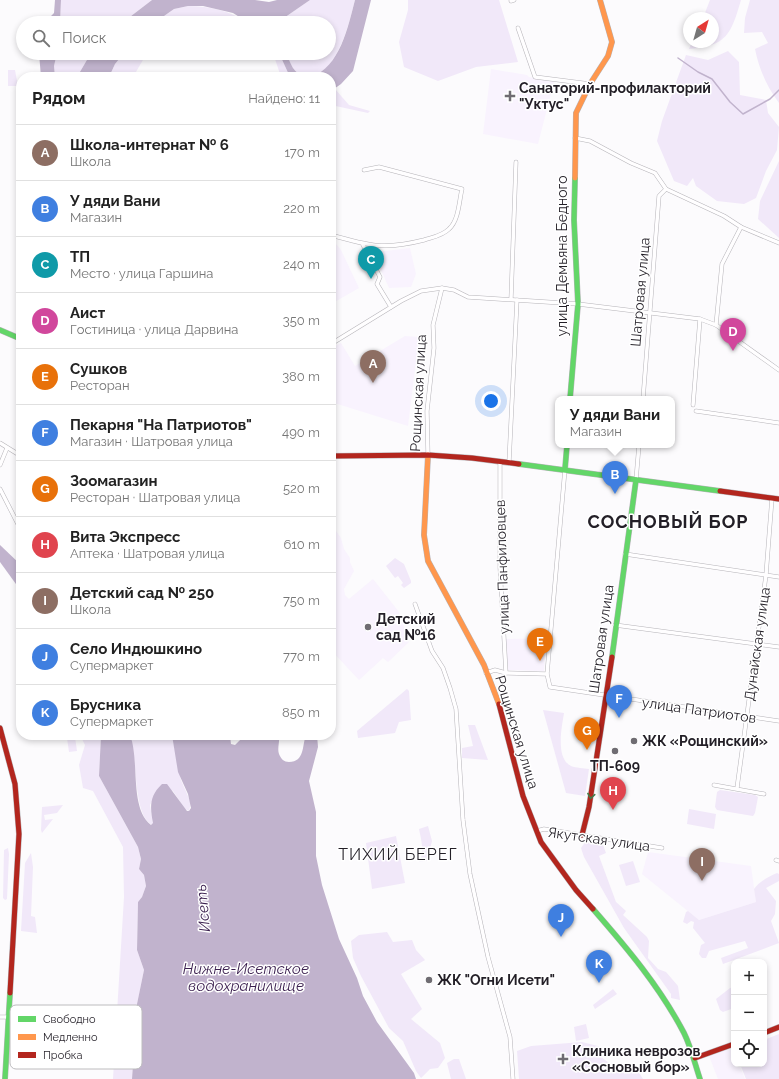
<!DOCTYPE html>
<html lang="ru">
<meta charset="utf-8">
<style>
body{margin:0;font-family:Raleway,sans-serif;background:#f2f2f2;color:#222}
.controls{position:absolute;right:12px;bottom:12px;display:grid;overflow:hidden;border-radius:8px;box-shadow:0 2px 6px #0003}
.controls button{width:36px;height:36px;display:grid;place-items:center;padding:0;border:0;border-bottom:1px solid #e0e0e0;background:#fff;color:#222;font:20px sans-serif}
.compass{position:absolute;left:683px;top:12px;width:36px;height:36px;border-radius:50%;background:#fff;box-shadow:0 2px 6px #0003;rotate:37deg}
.you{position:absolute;left:491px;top:401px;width:14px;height:14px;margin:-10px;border:3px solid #fff;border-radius:50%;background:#1a73e8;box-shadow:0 0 0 6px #1a73e833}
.badge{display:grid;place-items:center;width:26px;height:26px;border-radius:50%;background:#7c3aed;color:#fff;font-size:13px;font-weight:700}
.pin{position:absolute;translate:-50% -33px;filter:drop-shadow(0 1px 2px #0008)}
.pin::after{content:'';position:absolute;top:21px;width:14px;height:12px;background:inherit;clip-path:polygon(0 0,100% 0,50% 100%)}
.popup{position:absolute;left:555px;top:396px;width:120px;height:52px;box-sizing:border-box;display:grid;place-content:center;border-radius:8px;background:#fff;filter:drop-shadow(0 1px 3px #0005);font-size:13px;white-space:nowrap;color:#767676}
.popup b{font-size:15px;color:#222}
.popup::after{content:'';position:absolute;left:50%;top:100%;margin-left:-8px;border:8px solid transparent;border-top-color:#fff}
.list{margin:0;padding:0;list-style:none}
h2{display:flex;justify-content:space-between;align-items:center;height:52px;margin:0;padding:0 16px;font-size:17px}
h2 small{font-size:13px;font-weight:400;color:#767676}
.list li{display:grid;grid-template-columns:26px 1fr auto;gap:12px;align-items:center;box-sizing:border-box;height:56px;padding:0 16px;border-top:1px solid #e0e0e0}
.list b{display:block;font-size:15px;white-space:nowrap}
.list p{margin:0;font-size:13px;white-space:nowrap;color:#767676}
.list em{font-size:13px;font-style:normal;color:#767676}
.icon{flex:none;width:22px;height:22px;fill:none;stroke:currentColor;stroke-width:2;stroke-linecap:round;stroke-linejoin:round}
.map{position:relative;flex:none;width:779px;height:1079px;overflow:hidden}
.search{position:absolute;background:#fff;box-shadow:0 2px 6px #0003;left:16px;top:16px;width:320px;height:44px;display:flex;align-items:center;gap:10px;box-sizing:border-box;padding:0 14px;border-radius:22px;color:#767676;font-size:15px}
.panel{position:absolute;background:#fff;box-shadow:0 2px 6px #0003;left:16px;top:72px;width:320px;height:668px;border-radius:16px}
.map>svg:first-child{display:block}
.built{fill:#f9f3fe}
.green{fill:#f1e8f9}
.water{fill:#c1b3cd}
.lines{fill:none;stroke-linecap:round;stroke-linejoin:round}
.stream{stroke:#c1b3cd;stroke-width:1.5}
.street-casing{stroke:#b6b4b9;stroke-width:4.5}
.fast-casing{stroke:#b6b4b9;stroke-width:6}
.slow-casing{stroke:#b6b4b9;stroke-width:6}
.jam-casing{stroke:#b6b4b9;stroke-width:6}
.street{stroke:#fffeff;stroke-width:3.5}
.fast{stroke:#63d668;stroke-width:5}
.slow{stroke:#ff974d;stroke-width:5}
.jam{stroke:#b3261e;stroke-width:5}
.oneway{stroke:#437a48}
.poi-dot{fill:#6f6c72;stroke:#fff;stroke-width:1.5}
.labels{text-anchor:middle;stroke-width:3;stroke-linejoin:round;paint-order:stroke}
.poi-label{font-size:14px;font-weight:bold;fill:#231f27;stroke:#fff;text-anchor:start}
.street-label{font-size:14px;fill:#231f27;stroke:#fff}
.water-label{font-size:15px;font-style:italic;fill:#3a1e4e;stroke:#fff}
.quarter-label{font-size:16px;letter-spacing:1px;fill:#231f27;stroke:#fff}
.district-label{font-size:18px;font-weight:bold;letter-spacing:1px;fill:#231f27;stroke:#fff}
.key{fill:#fff;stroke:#bdbcbe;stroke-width:1}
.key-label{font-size:11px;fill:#231f27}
</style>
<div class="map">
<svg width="779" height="1079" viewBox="0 0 779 1079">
<rect width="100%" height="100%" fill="#fcfbfd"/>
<!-- built -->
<g class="built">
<polygon points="491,69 527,75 529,77 554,82 538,144 483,134"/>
<polygon points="331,238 341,250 359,288 331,304"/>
<polygon points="410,248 416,274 411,287 389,288 377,261 377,252"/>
<polygon points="405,336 419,337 408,426 331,402 331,348 341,343 355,366"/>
<polygon points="331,524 341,538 344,549 350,558 350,562 354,571 344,589 345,595 349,599 373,579 399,612 409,642 388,662 383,658 359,680 331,650"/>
<polygon points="546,638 544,671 508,670 506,639"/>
<polygon points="648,852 751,866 756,902 699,920 642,874"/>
<polygon points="732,1048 734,1053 734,1064 739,1064 745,1079 718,1079 709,1056"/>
</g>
<!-- green -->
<g class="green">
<polygon points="61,0 152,0 122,23 60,23"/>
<path d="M310 0H355C349 23 339 68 313 76 297 81 291 65 286 53H329V23H279L281 20Z"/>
<polygon points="408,0 499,0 518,62 476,67 438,81 404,67 399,42 408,10"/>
<path d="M710 0H741C731 34 727 46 689 49L692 42H713V18H703Z"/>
<path d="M750 0H779V103C767 87 759 69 755 49L768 43 762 32 744 33 745 18Z"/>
<path d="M188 6C211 6 229 11 249 23H154L174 9Z"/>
<polygon points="728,51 739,62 740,95 766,100 768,113 779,127 777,150 766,171 756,198 744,204 717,201 696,186 693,178 687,186 674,181 657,141 662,121 686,55 708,60"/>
<polygon points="57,53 91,53 77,77 55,77 54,66"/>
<polygon points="124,53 147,53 133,77 109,77 115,64"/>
<polygon points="273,53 279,53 290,77 281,77"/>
<polygon points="8,70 15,70 18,86 8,86"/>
<polygon points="335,89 349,105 370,111 368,113 331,105 331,91"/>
<polygon points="779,161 779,238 758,219 760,201"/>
<path d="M331 244C337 251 336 289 335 299L331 302Z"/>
<polygon points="395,558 404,564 411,581 411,583 404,588 401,585 403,583 398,576 395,578 386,566"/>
<polygon points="407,689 409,691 411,720 399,722 395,733 358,738 357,731"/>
<path d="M543 710 564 713C562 726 555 758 571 766 576 768 584 768 589 769L585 796 566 793Z"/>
<polygon points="468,725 475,725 488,760 462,758 462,748 473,746"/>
<polygon points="80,735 101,735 99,776 138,847 141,859 139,869 144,875 146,886 142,897 138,902 137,950 144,970 137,1004 132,1079 113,1079 124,897 123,847 93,791 83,788 79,765 85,745"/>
<path d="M130 735H172L181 780 191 803 189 811 185 809 173 791 160 786 150 805 153 823 152 825C132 814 138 757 130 735Z"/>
<polygon points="75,737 77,751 69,752 67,738"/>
<polygon points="720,790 755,795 758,797 755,813 753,816 717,810 715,807 717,792"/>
<polygon points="63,805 57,813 44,815 45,820 53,819 42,833 41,830 42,807"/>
<polygon points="689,809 716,814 714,829 687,824"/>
<path d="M428 826 432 841 427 861 419 862C425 853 421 839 419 829Z"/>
<polygon points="396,836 405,883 372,889 366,843"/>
<polygon points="586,841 603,845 606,853 599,856 616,902 626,911 623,915 647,937 649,941 648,958 658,969 666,972 678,986 680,1000 671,998 671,994 624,928 584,857 581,848"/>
<polygon points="8,848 9,854 7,899 5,900 3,898 4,850"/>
<polygon points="31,853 33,867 31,916 35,917 37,933 21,931 25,863"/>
<polygon points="633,861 640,882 626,886 619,865"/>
<path d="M777 873 779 874V881L766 888 776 901 775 914 771 921 779 943 723 964 721 958 748 948 745 941 709 951 706 958H702L699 954 701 945 705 943 693 928 694 922 691 921 687 924 683 922 686 912 688 911 699 920 756 902 754 889C760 881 768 877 777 873Z"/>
<polygon points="387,932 393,942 412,940 416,950 425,960 401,974 422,1009 411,1019 440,1043 445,1058 438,1068 430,1069 421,1078 416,1071 403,1041 389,1028 361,976 353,958 351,941 359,935"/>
<polygon points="734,987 734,1008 723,1012 720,1010 716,999 730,988"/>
<polygon points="613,989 617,994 595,1009 593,1005"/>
<polygon points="586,1024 589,1038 576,1041 574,1027"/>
<polygon points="779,1034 779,1079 746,1079 740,1064 764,1064 764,1040"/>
<polygon points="582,1042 598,1046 604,1050 601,1057 609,1063 634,1065 643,1079 519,1079 517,1051 531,1046"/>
<polygon points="454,1059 459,1059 466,1079 451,1079 447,1063"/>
</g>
<!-- water -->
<g class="water">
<polygon points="55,0 61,0 60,23 44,23 54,13"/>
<polygon points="152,0 255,0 269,2 277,0 310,0 281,20 279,23 249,23 233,13 203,6 188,6 174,9 154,23 122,23"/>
<path d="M355 0H371L353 71 341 84 331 91V77H311C340 67 348 27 355 0Z"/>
<polygon points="39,53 57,53 54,66 55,77 41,77"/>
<polygon points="91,53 124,53 115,64 109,77 77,77"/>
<path d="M279 53H286C291 64 293 73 305 77H290Z"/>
<polygon points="0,545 21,565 21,591 0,562"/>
<path d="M101 735H130C140 760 129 808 151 825L153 823C150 808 149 796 162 784H167L187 811H189L191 808 188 794 178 772 172 735H230L231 744 235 745 241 739 240 735H279C280 741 277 749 279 754 281 759 284 762 289 762 305 762 302 745 306 735H317L318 747 309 781 316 812V856L322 885 339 939 357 978 363 996 377 1022 414 1073 416 1079H132L137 1004 144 970 137 950 138 902 142 897 146 886 144 875 139 869 141 859 138 847 99 776Z"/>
</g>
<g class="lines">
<!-- stream -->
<polyline class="stream" points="678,58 698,72 712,79 730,102 743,114 770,99 779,90"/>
<!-- street casing -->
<g class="street-casing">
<g id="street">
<polyline points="511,1 514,0"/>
<polyline points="518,28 535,77 590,84"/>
<polyline points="575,138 590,141 631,163 655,173 666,189 724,216 741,227 779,243"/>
<path d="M331 235C369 246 385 250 424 240 433 237 442 236 449 229 459 220 459 201 462 189L379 167 364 170"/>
<polyline points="363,245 380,277 377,284 391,307"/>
<polyline points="511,299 516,162"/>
<polyline points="716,325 722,264 741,227"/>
<polyline points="331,344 401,301 421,291 442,288 454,290 468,297 578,304 700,319 716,325 779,370"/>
<polyline points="643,399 659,196 666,189"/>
<polyline points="693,405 700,319"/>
<polyline points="696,411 779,423"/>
<polyline points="0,443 21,456"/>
<polyline points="428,455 427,411 434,348 433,325 442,288"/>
<polyline points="500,461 500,568 506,673"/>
<polyline points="509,462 517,300"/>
<polyline points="0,465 7,448"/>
<polyline points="565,469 547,674 550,687 779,721"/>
<polyline points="636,480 639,445"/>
<polyline points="0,489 21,530"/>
<polyline points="625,554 779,577"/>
<polyline points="415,604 432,651 443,668 450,688 456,709 463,820 470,874 488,957 510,1037 513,1079"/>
<polyline points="615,625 779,647"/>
<polyline points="486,673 495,670 506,673 547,674"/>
<polyline points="714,785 764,794"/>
<polyline points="737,788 766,575 772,498"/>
<polyline points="537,831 544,829 662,848"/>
<polyline points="776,860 779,861"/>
<polyline points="0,1017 9,1017"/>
</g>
</g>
<!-- fast casing -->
<g class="fast-casing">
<g id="fast">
<polyline points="0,330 21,339"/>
<polyline points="570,399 578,304 574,220 575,178"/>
<polyline points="519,464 720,491"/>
<polyline points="565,469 567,445"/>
<polyline points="612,657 636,480"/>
<path d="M593 909C627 948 660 987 684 1033 691 1047 695 1064 700 1079"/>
<polyline points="5,1079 10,993"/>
</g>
</g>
<!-- slow casing -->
<g class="slow-casing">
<g id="slow">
<polyline points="575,178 576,113 590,84 608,56 612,42 600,0"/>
<polyline points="428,455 424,535 428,561 484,665 499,704"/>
</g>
</g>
<!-- jam casing -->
<g class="jam-casing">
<g id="jam">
<polyline points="331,456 428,455 472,458 519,464"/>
<polyline points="720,491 779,499"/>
<polyline points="499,704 523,796 541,842 576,890 593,909"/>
<polyline points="0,728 15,784 19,834 10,993"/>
<polyline points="582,835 589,807 612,657"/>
<polyline points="764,1033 779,1027"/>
<polyline points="695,1058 734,1044"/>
</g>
</g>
<!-- street -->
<use href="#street" class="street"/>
<!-- fast -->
<use href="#fast" class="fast"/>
<!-- slow -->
<use href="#slow" class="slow"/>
<!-- jam -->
<use href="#jam" class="jam"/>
</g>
<!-- one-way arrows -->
<defs><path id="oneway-chevron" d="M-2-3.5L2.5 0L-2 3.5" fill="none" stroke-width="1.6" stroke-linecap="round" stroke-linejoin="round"/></defs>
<use class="oneway" href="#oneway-chevron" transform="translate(591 796) rotate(99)"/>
<!-- markers -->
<g class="poi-dot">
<path d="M508 90h4v4h4v4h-4v4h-4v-4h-4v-4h4z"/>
<circle cx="368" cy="627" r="4"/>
<circle cx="634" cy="741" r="4"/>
<circle cx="615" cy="751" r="4"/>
<circle cx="429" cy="980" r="4"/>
<path d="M561 1053h4v4h4v4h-4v4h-4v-4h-4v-4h4z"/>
</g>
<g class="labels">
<!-- poi labels -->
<g class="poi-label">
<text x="519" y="93">Санаторий-профилакторий<tspan x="519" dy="16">"Уктус"</tspan></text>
<text x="376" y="624">Детский<tspan x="376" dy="16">сад №16</tspan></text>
<text x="642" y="746">ЖК «Рощинский»</text>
<text x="615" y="771" text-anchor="middle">ТП-609</text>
<text x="437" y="985">ЖК "Огни Исети"</text>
<text x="572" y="1056">Клиника неврозов<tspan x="572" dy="16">«Сосновый бор»</tspan></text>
</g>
<!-- street labels -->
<g class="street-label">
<text transform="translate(562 256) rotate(-90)" y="5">улица Демьяна Бедного</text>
<text transform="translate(640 292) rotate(-85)" y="5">Шатровая улица</text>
<text transform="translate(418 393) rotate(-87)" y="5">Рощинская улица</text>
<text transform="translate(502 567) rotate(-92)" y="5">улица Панфиловцев</text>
<text transform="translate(601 639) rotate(-82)" y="5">Шатровая улица</text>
<text transform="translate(757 644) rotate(-82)" y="5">Дунайская улица</text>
<text transform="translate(699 710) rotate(8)" y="5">улица Патриотов</text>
<text transform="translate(517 732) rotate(73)" y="5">Рощинская улица</text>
<text transform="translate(599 839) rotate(8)" y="5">Якутская улица</text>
</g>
<!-- water labels -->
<g class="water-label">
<text transform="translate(203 908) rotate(-95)" y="5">Исеть</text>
<text x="246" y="974">Нижне-Исетское<tspan x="246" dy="17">водохранилище</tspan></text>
</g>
<!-- quarter labels -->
<g class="quarter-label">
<text x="398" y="860">ТИХИЙ БЕРЕГ</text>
</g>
<!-- district labels -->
<g class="district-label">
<text x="668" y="528">СОСНОВЫЙ БОР</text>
</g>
</g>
<!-- legend -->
<rect x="10" y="1005" width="132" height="64" rx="6" class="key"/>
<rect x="18" y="1016" width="18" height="6" fill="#63d668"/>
<rect x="18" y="1034" width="18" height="6" fill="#ff974d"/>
<rect x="18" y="1052" width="18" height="6" fill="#b3261e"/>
<g class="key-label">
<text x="43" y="1023">Свободно</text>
<text x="43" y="1041">Медленно</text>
<text x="43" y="1059">Пробка</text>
</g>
</svg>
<div class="controls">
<button>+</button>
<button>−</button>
<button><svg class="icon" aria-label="locate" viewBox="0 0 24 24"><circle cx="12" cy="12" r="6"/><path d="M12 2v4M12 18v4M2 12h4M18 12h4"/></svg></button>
</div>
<svg class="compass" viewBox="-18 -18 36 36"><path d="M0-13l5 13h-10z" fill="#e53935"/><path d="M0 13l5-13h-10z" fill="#767676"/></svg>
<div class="you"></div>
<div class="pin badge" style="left:373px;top:383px;background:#8d6e63">A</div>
<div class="pin badge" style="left:615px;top:494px;background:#3f7fe0">B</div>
<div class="popup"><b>У дяди Вани</b>Магазин</div>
<div class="pin badge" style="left:371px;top:279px;background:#0f9aa8">C</div>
<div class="pin badge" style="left:733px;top:351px;background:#d1479c">D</div>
<div class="pin badge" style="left:540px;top:661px;background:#e8710a">E</div>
<div class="pin badge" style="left:619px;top:718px;background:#3f7fe0">F</div>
<div class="pin badge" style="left:587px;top:750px;background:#e8710a">G</div>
<div class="pin badge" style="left:613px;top:810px;background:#e0444e">H</div>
<div class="pin badge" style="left:702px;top:881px;background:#8d6e63">I</div>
<div class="pin badge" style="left:561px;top:937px;background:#3f7fe0">J</div>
<div class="pin badge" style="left:599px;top:983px;background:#3f7fe0">K</div>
<div class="search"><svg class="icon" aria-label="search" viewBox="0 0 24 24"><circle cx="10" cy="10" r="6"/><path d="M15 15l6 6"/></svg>Поиск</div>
<section class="panel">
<h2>Рядом<small>Найдено: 11</small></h2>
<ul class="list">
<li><span class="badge" style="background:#8d6e63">A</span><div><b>Школа-интернат № 6</b><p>Школа</p></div><em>170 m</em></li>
<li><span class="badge" style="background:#3f7fe0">B</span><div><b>У дяди Вани</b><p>Магазин</p></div><em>220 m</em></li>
<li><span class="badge" style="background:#0f9aa8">C</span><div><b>ТП</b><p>Место · улица Гаршина</p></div><em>240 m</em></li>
<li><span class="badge" style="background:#d1479c">D</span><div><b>Аист</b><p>Гостиница · улица Дарвина</p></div><em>350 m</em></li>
<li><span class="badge" style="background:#e8710a">E</span><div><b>Сушков</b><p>Ресторан</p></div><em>380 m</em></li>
<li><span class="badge" style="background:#3f7fe0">F</span><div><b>Пекарня &quot;На Патриотов&quot;</b><p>Магазин · Шатровая улица</p></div><em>490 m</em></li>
<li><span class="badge" style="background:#e8710a">G</span><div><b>Зоомагазин</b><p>Ресторан · Шатровая улица</p></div><em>520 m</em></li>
<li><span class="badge" style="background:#e0444e">H</span><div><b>Вита Экспресс</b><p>Аптека · Шатровая улица</p></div><em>610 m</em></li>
<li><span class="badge" style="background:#8d6e63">I</span><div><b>Детский сад № 250</b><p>Школа</p></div><em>750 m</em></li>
<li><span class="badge" style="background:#3f7fe0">J</span><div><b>Село Индюшкино</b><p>Супермаркет</p></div><em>770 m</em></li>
<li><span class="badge" style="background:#3f7fe0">K</span><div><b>Брусника</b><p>Супермаркет</p></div><em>850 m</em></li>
</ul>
</section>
</div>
